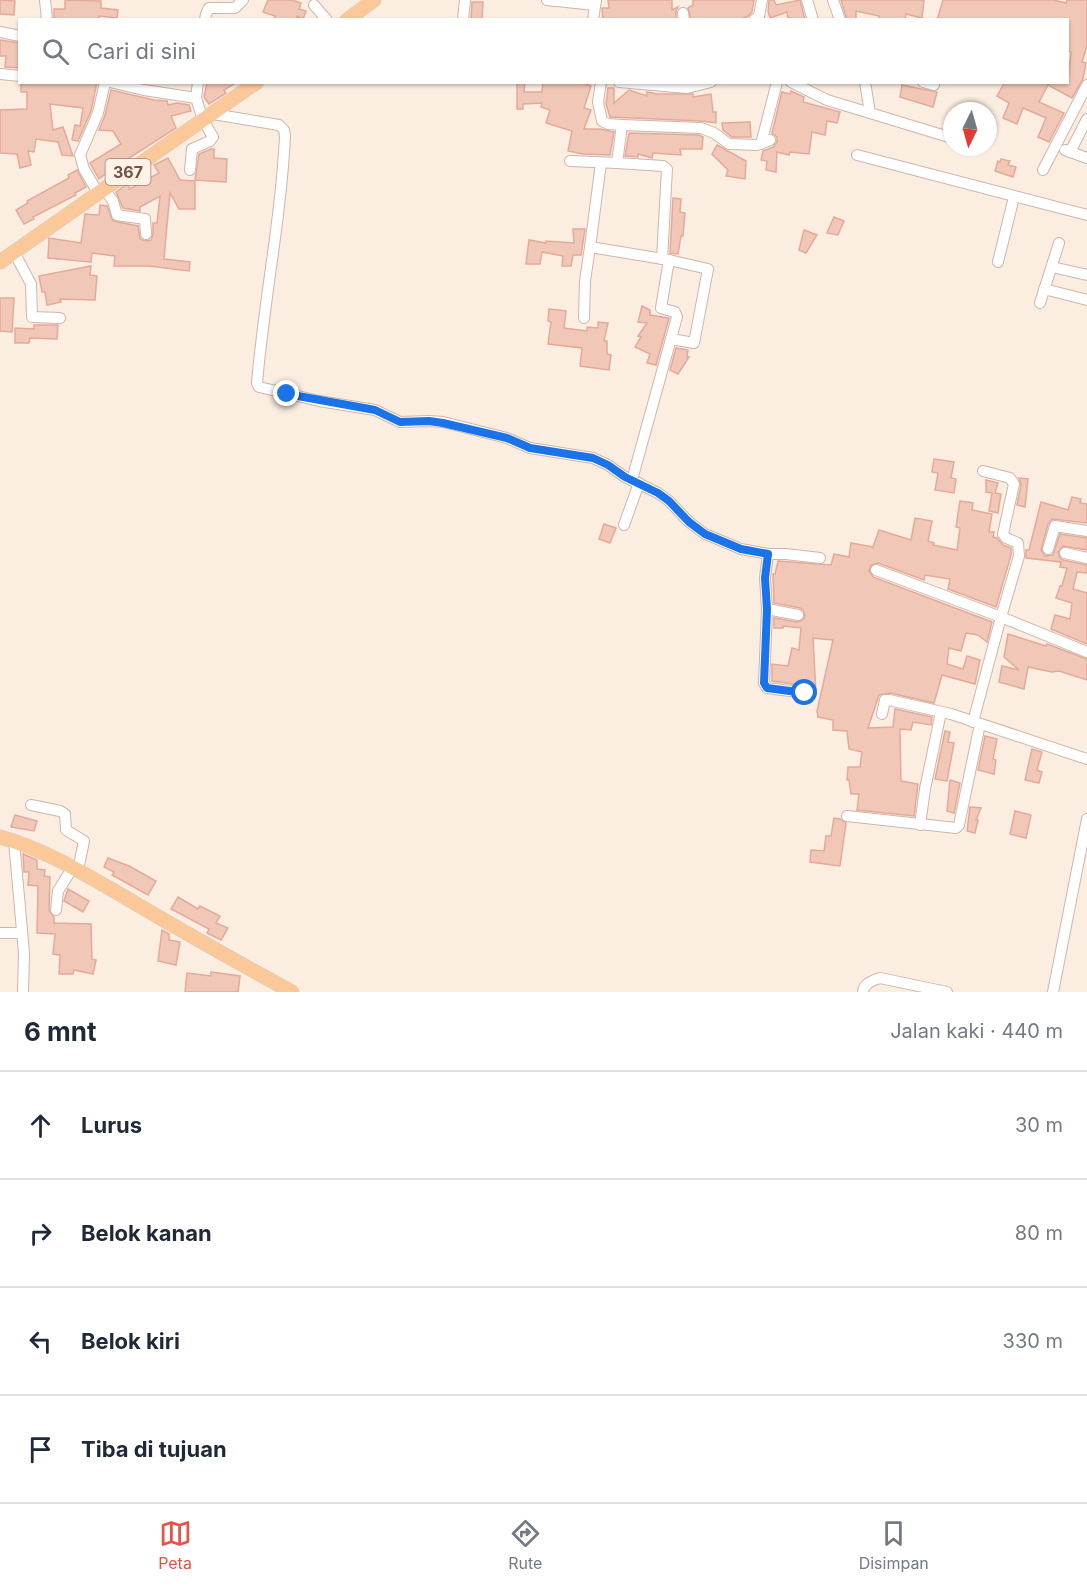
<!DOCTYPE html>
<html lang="id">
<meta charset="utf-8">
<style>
body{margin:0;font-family:Inter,sans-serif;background:#f2f2f3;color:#1f2937}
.compass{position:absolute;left:943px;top:102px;width:54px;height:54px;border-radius:50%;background:#fff;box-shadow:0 2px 4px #0004;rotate:185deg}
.stop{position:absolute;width:18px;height:18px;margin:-14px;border:4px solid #1a73e8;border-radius:50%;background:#fff}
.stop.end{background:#1a73e8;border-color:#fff;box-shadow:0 2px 6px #0008}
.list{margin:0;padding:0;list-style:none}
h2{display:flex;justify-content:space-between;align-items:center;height:78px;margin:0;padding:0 24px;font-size:26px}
h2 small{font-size:20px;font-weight:400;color:#747a83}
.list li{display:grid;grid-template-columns:39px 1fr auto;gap:18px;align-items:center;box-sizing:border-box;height:108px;padding:0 24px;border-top:2px solid #e0e1e3}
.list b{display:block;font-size:22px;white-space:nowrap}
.list em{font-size:20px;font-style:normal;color:#747a83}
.icon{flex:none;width:33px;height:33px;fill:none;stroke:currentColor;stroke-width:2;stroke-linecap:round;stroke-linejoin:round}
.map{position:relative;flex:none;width:1087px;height:992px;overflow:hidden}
.search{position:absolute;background:#fff;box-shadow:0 2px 4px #0004;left:18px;right:18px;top:18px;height:66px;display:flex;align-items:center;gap:15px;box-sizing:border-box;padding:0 21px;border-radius:0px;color:#747a83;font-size:22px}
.sheet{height:510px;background:#fff}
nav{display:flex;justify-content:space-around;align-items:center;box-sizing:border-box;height:84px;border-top:2px solid #e0e1e3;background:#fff;font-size:16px;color:#747a83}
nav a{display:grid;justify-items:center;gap:3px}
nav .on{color:#e65245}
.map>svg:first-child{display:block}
.building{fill:#f1c7b8;stroke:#e4aa99;stroke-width:1.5}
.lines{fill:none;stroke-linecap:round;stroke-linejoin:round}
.minor-casing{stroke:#cfb5ab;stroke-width:12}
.major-casing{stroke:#d8cecc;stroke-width:15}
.minor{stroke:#fff;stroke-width:10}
.major{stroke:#fbc899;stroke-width:14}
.route{stroke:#1a73e8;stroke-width:8}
.labels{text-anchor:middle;stroke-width:5;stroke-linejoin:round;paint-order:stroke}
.shield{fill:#fff2e6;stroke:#9d8177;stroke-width:1.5}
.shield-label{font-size:16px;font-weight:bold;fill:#735148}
</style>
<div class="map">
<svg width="1087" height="992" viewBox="0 0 1087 992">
<rect width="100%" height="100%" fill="#fcede1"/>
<!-- building -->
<g class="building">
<polygon points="0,0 15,1 14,15 0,14"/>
<polygon points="65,0 101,1 101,8 118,10 117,18 99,16 99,20 54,20 54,9 65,9"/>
<polygon points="268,0 292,0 301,3 299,9 306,11 303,19 297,16 296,20 274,20 275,16 263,12"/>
<polygon points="608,0 672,0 672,10 678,7 676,11 676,20 603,20 602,8 609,8"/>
<polygon points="693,0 754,0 752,12 748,16 739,20 691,20 688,8 693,5"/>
<polygon points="769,0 774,0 776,5 800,0 805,20 788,18 787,12 770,18 768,11"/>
<polygon points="841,0 924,0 922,18 906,14 905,20 879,20 879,16 856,11 856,20 847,20"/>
<polygon points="943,0 1053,0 1066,3 1067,0 1087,0 1087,46 1082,62 1086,63 1083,79 1072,98 1048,85 1039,102 1064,113 1049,142 1038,137 1046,118 1023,108 1017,124 1003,118 1009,103 997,96 1005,82 1068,82 1071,52 1068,51 1068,20 937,20"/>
<polygon points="472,2 483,2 482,20 471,20"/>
<polygon points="0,40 20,43 20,68 5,67 6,56 0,56"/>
<polygon points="60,82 97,82 91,111 78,141 72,140 75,125 80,126 83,108 50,104 53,130 63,127 73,156 62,155 58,142 36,139 34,152 28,151 31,165 20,168 17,154 0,153 0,110 27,109 27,92 21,92 21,83"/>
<polygon points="207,82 237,82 224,90 226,93 209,104 204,97"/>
<polygon points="517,82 525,82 524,92 542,92 543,82 580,82 591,86 584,108 591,110 584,129 600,129 614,132 610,155 583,154 568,151 572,131 546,123 550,110 541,107 542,103 523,104 523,109 517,109"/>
<polygon points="902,85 937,92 933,107 900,97"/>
<polygon points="608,88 614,88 614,103 629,90 647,96 647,92 657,94 693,94 693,97 711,94 713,112 716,112 716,123 701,121 610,117 606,104"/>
<polygon points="111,90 154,100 167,101 168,105 177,103 189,105 191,111 171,116 176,128 112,169 99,179 90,163 121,144 113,131 99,130 105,115"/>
<polygon points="791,91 804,97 803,102 840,112 837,123 827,121 825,135 812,132 809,154 790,152 789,155 777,152 776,172 766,170 767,161 761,160 763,151 773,147 777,142 777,137 772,133 782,92 790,94"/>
<polygon points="750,122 751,137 732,137 723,130 722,123"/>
<polygon points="629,133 699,135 703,137 702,149 680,149 681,155 653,153 652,158 638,154 638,157 625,156"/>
<polygon points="717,145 746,161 745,179 726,176 728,170 712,154"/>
<polygon points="211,149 214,149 214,158 227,159 226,182 195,180 199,154"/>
<polygon points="168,158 180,180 195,181 195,209 179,209 170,193 166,236 164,259 190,262 189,271 149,266 114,266 115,256 92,253 91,262 48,258 49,238 81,243 85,214 99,215 100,205 107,206 113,221 138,226 140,239 146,241 151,240 153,234 153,223 157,223 160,196 140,207 140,211 123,208 116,192 127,184 130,189 159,173 154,165"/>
<polygon points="1001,159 1010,161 1008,165 1016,167 1013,177 995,171 998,161 1000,162"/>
<polygon points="77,170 86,187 75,193 76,195 33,217 34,219 24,224 16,210 28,203 27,201 69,178 68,175"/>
<polygon points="673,198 681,199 680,212 685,213 683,236 681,236 678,254 670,253"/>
<polygon points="834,217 844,221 838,235 827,233"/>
<polygon points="573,229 585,229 581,255 573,255 571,266 562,266 563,256 542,252 540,264 526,264 529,240 546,243 546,241 574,243"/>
<polygon points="804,230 817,235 806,253 799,250"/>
<polygon points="91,266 90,275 97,276 95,300 60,299 61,302 47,305 45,292 42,292 39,276"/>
<polygon points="0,298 14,298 12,332 0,331"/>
<polygon points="642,306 650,310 650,315 669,318 656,365 647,363 650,354 635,347 641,337 638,336 647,323 638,322"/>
<polygon points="549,309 566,311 564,328 587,331 587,327 598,328 598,322 608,323 604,341 607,341 607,354 611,355 609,370 580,366 582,348 548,344 551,322 548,321"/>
<polygon points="34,325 58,325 57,339 30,338 29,343 15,343 15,328 34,329"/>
<polygon points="676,348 688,350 687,357 689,357 678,374 670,370"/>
<polygon points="934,459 954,462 951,478 956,479 954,493 935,490 938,473 932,472"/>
<polygon points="1019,478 1028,479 1025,507 1017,505 1021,485"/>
<polygon points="986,480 998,483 995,493 1001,494 998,513 989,511 992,493 986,492"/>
<polygon points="1072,497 1081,499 1080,503 1087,504 1087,523 1052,519 1048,524 1041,550 1045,556 1053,555 1060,534 1087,538 1087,550 1063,546 1058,552 1060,558 1063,560 1087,565 1087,573 1077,572 1073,589 1087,593 1087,644 1051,629 1055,615 1070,619 1072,603 1056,598 1060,586 1062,586 1067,568 1060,567 1061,562 1026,558 1026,550 1029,550 1041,502 1068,510"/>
<polygon points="960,501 973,503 972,510 992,514 989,532 994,532 993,537 997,538 1003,545 1011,548 1011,555 996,607 948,589 950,579 925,575 924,580 878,563 871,565 869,571 873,577 992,622 987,642 978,635 966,633 961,651 949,648 947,664 963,669 967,656 980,660 975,684 942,675 934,703 890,693 879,695 868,728 893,727 895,709 932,717 931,725 913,722 911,730 900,729 901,781 918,784 914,816 857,810 859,794 851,794 849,780 847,780 848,767 860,767 862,752 849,749 847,731 833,730 833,720 818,717 817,711 833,640 813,638 816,694 812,693 810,687 807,686 772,681 772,664 788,666 792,648 799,650 801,628 783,626 783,628 774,628 774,618 797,622 803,620 805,616 803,610 800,608 774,603 773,574 775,574 778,561 831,565 834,554 849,557 851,543 873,547 879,530 911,540 915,518 932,521 928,541 934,543 933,545 957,550 960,528 956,527"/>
<polygon points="604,524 616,528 610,543 599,539"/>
<polygon points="1008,634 1046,646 1047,644 1087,659 1087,680 1059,671 1052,672 1028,667 1024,689 999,682 1002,666 1019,670 1004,657"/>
<polygon points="945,731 950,732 948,742 954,743 947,781 935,779"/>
<polygon points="985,736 997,739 993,759 996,760 994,774 978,770"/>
<polygon points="1032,749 1042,752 1037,770 1042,772 1039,783 1025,780"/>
<polygon points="950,780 960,783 954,813 947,811"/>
<polygon points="970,807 981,808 976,820 978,820 975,833 967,831"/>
<polygon points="1015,811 1031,815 1026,838 1010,834"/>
<polygon points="15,815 37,821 34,831 11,827"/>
<polygon points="834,818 840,819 846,823 840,866 810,862 811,850 824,851 826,836 831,836"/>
<polygon points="23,854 37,860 37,869 45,870 44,876 50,877 49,910 54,917 54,923 91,924 92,959 96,960 93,974 74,970 73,974 59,974 60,955 53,954 55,934 37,933 38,886 28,885 29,872 24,872"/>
<polygon points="108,858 129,866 156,881 148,895 112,875 114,872 104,867"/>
<polygon points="68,889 89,901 83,912 64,901"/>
<polygon points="178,897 198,909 200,906 220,916 216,923 228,928 221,940 207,933 209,929 171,909"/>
<polygon points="162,930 169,934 169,940 180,942 176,965 158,961"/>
<polygon points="211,972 240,976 238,992 185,992 187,973 211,976"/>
</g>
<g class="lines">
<!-- minor casing -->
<g class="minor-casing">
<g id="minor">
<polyline points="45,0 47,20"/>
<polyline points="547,0 595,5"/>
<polyline points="807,0 813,20"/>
<polyline points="833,0 840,20"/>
<polyline points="314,5 327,20"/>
<polyline points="683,13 684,20"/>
<polyline points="205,20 206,14 209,8 235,8 243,0"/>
<polyline points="463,20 465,0"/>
<polyline points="593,20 596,0"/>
<polyline points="754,20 759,16 762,0"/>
<polyline points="0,32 20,36"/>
<polyline points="0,74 20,76"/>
<polyline points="110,82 144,90 196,98 203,120 213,137 210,141 192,149 190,170"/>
<polyline points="601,82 598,102 602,121 608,124 622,125"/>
<polyline points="619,82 687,88 711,82"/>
<polyline points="791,82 827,100 870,113"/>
<polyline points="865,82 870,113 952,138"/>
<polyline points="923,82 934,85"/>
<polyline points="196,98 198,82"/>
<path d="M213 114 279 125 284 130 285 136C281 219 264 300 257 383L259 387 319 401 375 410 400 422 429 421 443 422 507 438 530 448 593 458 608 465 625 477 658 493 669 501 689 522 705 534 741 549 768 554H786L820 558"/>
<polyline points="761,144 777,82"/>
<polyline points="1065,150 1087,158"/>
<polyline points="1070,152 1087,119"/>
<polyline points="857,155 1087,215"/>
<polyline points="570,161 617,163 622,125 701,128 714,133 729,144 757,145 770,140"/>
<polyline points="617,163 663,166 667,169 662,259"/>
<polyline points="1043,170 1087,85"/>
<polyline points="104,189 113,201 117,215 145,219 146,234"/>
<polyline points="98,193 84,169 80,155 98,113 105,82"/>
<polyline points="590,247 601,163"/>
<polyline points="14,252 31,284 32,317 60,318"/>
<polyline points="669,260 708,269 694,343 671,339"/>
<polyline points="998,262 1014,197"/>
<polyline points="1052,267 1087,275"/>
<polyline points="1044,289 1087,300"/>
<polyline points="1040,303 1059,243"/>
<polyline points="584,318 585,281 590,247 669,260 661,308 675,312 677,317 632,480"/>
<polyline points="624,525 639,483"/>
<polyline points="1048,549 1055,526 1087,531"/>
<polyline points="1065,553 1087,558"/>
<polyline points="768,554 765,578 767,609 798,615"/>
<polyline points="876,570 1001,617 1019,556 1018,543 1006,538 1003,534 1014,484 1010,478 983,471"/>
<polyline points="767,609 764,683 767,688 805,693"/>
<polyline points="882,714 885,700 889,700 951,714 1087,759"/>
<polyline points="973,722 1001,617 1087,652"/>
<polyline points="31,805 60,811 65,814 66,830 84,841 78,870"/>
<polyline points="847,816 956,828 959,825 980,724"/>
<polyline points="920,825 925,789 941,712"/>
<polyline points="14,841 24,953 23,992"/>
<polyline points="56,910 58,891 73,867"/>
<polyline points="0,933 22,933"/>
<path d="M863 992C864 983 872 981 880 978L947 992"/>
<polyline points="1053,992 1087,819"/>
</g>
</g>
<!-- major casing -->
<g class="major-casing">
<g id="major">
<polyline points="347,20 374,0"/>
<polyline points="0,262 257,82"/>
<path d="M0 837C47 850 86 875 128 899 182 931 237 962 292 992"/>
</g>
</g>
<!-- minor -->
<use href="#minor" class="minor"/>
<!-- major -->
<use href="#major" class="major"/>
</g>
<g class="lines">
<!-- route -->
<polyline class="route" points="287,394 375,410 400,422 429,421 443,423 507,438 530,448 593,458 608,465 625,477 658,493 669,501 689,522 705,534 741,549 768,554 765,578 767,609 764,683 767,688 805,693"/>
</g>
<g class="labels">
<!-- shield labels -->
<rect class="shield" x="105.5" y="159" width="45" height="26" rx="4.5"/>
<g class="shield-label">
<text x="128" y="178">367</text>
</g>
</g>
</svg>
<svg class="compass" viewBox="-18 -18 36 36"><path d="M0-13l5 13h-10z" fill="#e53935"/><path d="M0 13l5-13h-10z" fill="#747a83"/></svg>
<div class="stop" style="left:805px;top:693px"></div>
<div class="stop end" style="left:287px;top:394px"></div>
<div class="search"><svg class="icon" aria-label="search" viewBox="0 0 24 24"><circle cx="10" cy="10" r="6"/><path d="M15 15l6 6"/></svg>Cari di sini</div>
</div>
<section class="sheet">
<h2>6 mnt<small>Jalan kaki · 440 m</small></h2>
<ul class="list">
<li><svg class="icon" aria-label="ahead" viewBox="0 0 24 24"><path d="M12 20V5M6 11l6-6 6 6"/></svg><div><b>Lurus</b></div><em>30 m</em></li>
<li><svg class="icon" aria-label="right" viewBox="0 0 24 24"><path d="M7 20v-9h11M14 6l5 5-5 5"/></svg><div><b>Belok kanan</b></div><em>80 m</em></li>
<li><svg class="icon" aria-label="left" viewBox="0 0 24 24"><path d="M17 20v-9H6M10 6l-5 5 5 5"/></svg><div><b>Belok kiri</b></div><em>330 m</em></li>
<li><svg class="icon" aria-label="arrive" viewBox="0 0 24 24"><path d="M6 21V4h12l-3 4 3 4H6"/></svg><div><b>Tiba di tujuan</b></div></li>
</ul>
</section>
<nav>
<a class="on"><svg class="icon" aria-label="map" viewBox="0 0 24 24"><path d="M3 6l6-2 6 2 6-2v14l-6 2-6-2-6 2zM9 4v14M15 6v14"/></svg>Peta</a>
<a><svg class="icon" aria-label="directions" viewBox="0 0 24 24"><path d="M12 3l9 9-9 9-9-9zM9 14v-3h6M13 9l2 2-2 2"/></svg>Rute</a>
<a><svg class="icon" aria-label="saved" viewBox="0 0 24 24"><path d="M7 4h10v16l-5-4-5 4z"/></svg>Disimpan</a>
</nav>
